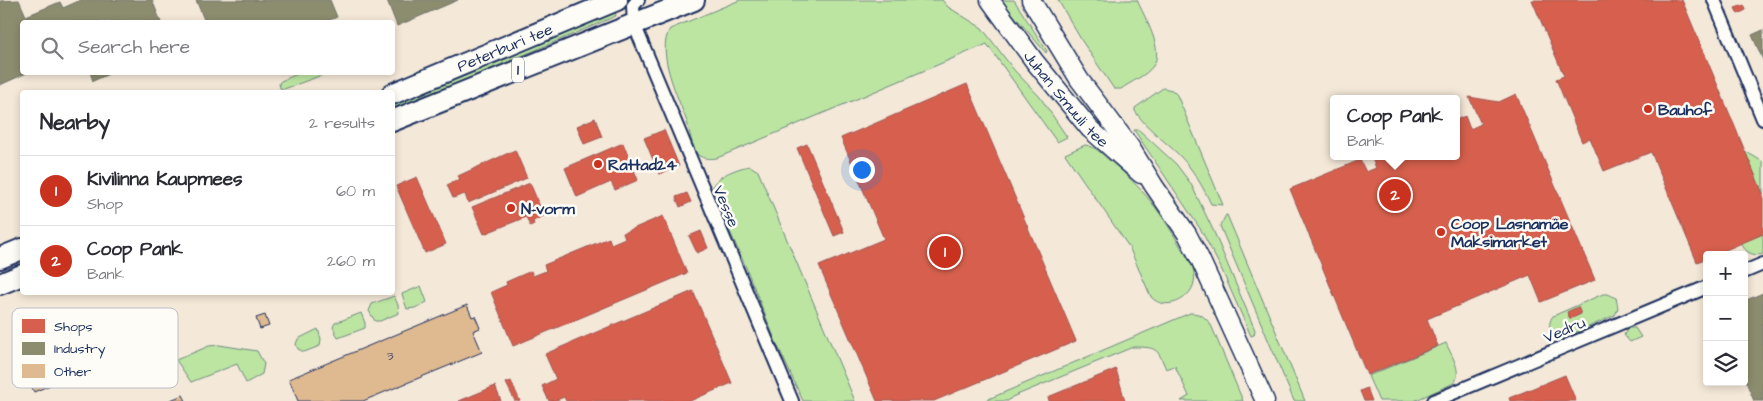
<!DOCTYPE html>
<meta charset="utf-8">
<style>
body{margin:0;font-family:"Architects Daughter",sans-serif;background:#f7f7f7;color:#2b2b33}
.controls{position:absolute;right:15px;bottom:15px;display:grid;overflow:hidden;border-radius:5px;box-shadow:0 2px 8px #0003}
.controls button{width:45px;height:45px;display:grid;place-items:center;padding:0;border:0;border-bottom:1px solid #e1e1e2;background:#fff;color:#2b2b33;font:25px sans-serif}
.you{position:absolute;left:861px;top:169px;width:18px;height:18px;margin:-12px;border:4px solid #fff;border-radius:50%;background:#1a73e8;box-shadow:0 0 0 8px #1a73e833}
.badge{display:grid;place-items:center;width:32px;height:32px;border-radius:50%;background:#c8321e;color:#fff;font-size:16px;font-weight:700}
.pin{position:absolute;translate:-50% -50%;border:2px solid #fff;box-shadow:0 1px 5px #0006}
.popup{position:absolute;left:1330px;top:95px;width:130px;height:65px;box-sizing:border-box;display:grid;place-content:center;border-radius:5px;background:#fff;filter:drop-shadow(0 1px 4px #0005);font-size:16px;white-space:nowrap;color:#7c7c81}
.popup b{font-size:19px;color:#2b2b33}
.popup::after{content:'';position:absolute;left:50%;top:100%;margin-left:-10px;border:10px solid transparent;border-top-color:#fff}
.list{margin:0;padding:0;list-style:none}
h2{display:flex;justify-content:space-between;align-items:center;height:65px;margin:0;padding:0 20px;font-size:21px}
h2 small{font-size:16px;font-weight:400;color:#7c7c81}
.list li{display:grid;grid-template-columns:32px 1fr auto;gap:15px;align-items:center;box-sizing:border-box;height:70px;padding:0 20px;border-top:1px solid #e1e1e2}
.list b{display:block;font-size:19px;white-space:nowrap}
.list p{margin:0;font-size:16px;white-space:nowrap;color:#7c7c81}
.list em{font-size:16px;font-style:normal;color:#7c7c81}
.icon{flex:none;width:28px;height:28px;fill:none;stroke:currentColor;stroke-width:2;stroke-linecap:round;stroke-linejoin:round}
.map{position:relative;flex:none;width:1763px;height:401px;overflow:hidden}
.search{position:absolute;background:#fff;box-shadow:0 2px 8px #0003;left:20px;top:20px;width:375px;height:55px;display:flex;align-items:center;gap:12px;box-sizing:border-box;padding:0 18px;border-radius:5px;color:#7c7c81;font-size:19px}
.panel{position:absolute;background:#fff;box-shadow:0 2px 8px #0003;left:20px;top:90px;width:375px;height:205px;border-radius:5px}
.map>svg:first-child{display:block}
.green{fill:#bce5a1;stroke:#6c8a80}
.shops{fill:#d6604d;stroke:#9e5152}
.industry{fill:#8c8c6e;stroke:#6a7069}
.building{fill:#dfb990;stroke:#1b2f5e}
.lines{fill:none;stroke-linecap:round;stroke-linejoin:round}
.minor-casing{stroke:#1b2f5e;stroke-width:16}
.secondary-casing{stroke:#1b2f5e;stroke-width:21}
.trunk-casing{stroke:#1b2f5e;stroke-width:24}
.minor{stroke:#fdfcf7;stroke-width:12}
.secondary{stroke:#fdfcf7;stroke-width:18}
.trunk{stroke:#fdfcf7;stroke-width:20}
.poi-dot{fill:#c8321e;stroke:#fdfcf7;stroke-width:2}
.labels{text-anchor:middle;stroke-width:5;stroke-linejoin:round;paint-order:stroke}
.number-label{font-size:14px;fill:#4c526a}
.shield{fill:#fdfcf7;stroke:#5f6c8c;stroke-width:1}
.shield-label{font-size:15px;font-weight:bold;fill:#1b2f5e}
.street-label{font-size:16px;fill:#1b2f5e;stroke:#fdfcf7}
.poi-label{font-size:16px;font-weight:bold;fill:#1b2f5e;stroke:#fdfcf7;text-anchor:start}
.key{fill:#fdfcf7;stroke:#b9bec9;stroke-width:1}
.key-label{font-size:14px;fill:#1b2f5e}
</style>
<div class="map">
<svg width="1763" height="401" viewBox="0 0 1763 401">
<rect width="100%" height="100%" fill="#f4e8d8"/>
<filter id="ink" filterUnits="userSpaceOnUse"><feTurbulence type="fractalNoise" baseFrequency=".02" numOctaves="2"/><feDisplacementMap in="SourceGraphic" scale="10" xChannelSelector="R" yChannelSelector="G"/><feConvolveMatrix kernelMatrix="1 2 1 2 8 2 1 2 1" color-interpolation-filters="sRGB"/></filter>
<g filter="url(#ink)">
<!-- green -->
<g class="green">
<path d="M740 0H942L948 7 982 28 1014 70 1040 97 1067 137 1057 142 987 44 717 158C711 159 703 159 698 155 691 147 690 131 687 122 679 99 655 52 670 29Z"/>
<polygon points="1001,0 1014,0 1047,51 1046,53"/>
<path d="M1058 0H1137C1144 16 1165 51 1153 66 1146 76 1130 82 1121 89H1114L1082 41Z"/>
<polygon points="615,11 616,16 393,110 393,103"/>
<polygon points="302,72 328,73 284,89 280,88 279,83 281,81"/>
<path d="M1163 88 1172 90 1177 95 1223 205 1211 204C1203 187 1193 169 1179 155 1165 141 1146 128 1135 111V108Z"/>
<polygon points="1134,130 1139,130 1176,164 1191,184 1214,232 1255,330 1254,335 1251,336 1221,268 1201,230"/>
<path d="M1085 145C1095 146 1102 154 1110 161 1143 188 1161 212 1182 249 1187 257 1193 265 1194 273 1199 296 1167 314 1151 297L1129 247 1065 154Z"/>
<polygon points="1745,151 1763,162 1763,194"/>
<path d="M750 166 758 171 855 401H803L776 342 745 265 711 190C713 177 737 168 750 166Z"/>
<polygon points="1226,215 1227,215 1305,401 1294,401 1220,226"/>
<path d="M1763 234V254C1753 257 1745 252 1741 243Z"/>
<polygon points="421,286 427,302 415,308 407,309 402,294"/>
<path d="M1603 294H1608L1616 298 1618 308 1615 315 1564 338C1550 340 1546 325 1553 316Z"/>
<polygon points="394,296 398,305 399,313 380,321 375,321 369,311 372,304"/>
<polygon points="361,313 365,323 365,328 338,338 333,327 335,323"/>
<path d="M1190 313C1201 313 1205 317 1211 325L1243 401H1181L1189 396 1175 366 1166 369C1157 348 1157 347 1133 347L1012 397 1008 401H984Z"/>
<polygon points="1628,328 1635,328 1641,337 1630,342 1624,335"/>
<polygon points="318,329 321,339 320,346 304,352 298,349 296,344 298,339"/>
<path d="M1446 343C1451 355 1463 372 1454 383L1414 401H1379L1368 376Z"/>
<polygon points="219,345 257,351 264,364 262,374 246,383 237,364 191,382 176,360 209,346"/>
</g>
<!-- shops -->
<g class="shops">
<polygon points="1532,0 1682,0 1763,194 1763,234 1714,255 1707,255 1707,258 1697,262 1651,152 1604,171 1590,138 1582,142 1556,79 1564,76"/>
<polygon points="1744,5 1746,10 1738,14 1735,8"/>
<polygon points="967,84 1076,341 934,401 877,401 819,266 884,239 841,138"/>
<polygon points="1516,94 1595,280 1541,302 1530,275 1427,319 1438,346 1367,375 1290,189 1360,160 1366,172 1376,168 1371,156 1456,156 1456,120 1465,116 1470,129 1481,124 1469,97 1499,102"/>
<polygon points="595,118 602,137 584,144 577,126"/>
<polygon points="664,130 679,166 659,174 644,138"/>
<polygon points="623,143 638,180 615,190 611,182 577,197 565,168"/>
<polygon points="807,144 844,232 834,236 797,148"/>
<polygon points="515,150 527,178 468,203 465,194 453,198 447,185 460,179 458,176"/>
<polygon points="417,177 446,244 425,253 396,186"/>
<polygon points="530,183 544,216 533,221 534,224 530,226 526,217 484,234 472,207"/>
<polygon points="687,193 691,202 680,207 676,197"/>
<polygon points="663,216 687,273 513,346 491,292 507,285 506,282 531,271 533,276 546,271 544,265 609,238 611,244 625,238 623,233"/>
<polygon points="701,231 708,248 697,253 689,236"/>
<polygon points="693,291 732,383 690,401 566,401 564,397 554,401 549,401 542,386 556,379 545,354"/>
<polygon points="1578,307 1581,314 1570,319 1567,312"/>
<polygon points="1116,369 1125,401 1049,401 1048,397"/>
<polygon points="1565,375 1576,401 1510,401 1509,398"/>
<polygon points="511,381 520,401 515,401 506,383"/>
<polygon points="495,386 501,401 459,401"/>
<polygon points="1367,388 1372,401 1364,401 1360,391"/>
</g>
<!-- industry -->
<g class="industry">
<polygon points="19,0 26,16 60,2 63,8 81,0 152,0 161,22 22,22 22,72 29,72 0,85 0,1"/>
<polygon points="196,0 330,0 337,17 325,22 205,22"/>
<polygon points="387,0 458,0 397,26"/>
<polygon points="1763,30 1763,60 1752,35"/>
<polygon points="90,72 113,72 93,81"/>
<polygon points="1763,293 1763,401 1754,401 1744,377 1744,301"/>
</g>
<!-- building -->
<g class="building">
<polygon points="467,305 472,317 475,316 480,328 473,331 482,352 363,401 298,401 289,379"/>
<polygon points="265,315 269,326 260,329 256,318"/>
<polygon points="138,318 149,343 138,347 140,353 134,355 132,350 34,392 23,367"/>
<polygon points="183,395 186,401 168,401"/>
</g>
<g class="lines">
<!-- minor casing -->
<g class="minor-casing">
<g id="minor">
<polyline points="638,0 633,6 634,24 792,401"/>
<polyline points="1714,0 1763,119"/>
<polyline points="1744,272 1763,264"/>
<polyline points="1434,401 1707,287"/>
</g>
</g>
<!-- secondary casing -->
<g class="secondary-casing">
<g id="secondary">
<path id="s1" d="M990 0 1035 62 1090 129 1141 174"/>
<polyline points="1031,0 1079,79 1130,147 1154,186 1187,234 1200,259 1265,401"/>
</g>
</g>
<!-- trunk casing -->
<g class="trunk-casing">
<g id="trunk">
<path id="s2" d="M392 94 617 0"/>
<polyline points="392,121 694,0"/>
<polyline points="0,258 22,249"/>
<polyline points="0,284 22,275"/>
</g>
</g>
<!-- minor -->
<use href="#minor" class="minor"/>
<!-- secondary -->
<use href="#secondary" class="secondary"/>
<!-- trunk -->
<use href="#trunk" class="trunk"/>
</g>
</g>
<!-- markers -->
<g class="poi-dot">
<circle cx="1648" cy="109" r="5"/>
<circle cx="598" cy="164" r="5"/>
<circle cx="511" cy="208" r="5"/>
<circle cx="1441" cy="232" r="5"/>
</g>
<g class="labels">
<!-- number labels -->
<g class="number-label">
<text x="390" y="360">3</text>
</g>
<!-- shield labels -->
<rect class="shield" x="512" y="57.5" width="12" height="25" rx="4"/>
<g class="shield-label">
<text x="518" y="75">1</text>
</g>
<!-- street labels -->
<g class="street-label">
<text dy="6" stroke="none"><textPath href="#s2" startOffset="122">Peterburi tee</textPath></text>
<text dy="6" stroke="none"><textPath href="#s1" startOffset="125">Juhan Smuuli tee</textPath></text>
<text transform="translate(727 206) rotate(67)" y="6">Vesse</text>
<text transform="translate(1564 329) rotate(-23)" y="6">Vedru</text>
</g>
<!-- poi labels -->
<g class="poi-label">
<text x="1658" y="115">Bauhof</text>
<text x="608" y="170">Rattad24</text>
<text x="521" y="214">N-vorm</text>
<text x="1451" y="229">Coop Lasnamäe<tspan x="1451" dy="18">Maksimarket</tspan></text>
</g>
</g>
<!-- legend -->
<rect x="12" y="308" width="166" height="80" rx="8" class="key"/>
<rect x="22" y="319" width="23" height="14" fill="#d6604d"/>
<rect x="22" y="342" width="23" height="13" fill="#8c8c6e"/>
<rect x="22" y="364" width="23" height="14" fill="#dfb990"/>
<g class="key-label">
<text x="54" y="331">Shops</text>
<text x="54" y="353">Industry</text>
<text x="54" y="376">Other</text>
</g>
</svg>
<div class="controls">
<button>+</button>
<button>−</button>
<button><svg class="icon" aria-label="layers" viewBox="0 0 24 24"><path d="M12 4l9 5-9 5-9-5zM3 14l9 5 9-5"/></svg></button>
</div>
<div class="you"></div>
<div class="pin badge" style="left:945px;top:252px">1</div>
<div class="pin badge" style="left:1395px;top:195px">2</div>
<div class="popup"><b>Coop Pank</b>Bank</div>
<div class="search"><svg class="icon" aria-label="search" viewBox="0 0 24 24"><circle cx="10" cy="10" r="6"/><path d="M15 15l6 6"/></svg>Search here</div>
<section class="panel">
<h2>Nearby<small>2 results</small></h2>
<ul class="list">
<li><span class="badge">1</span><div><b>Kivilinna Kaupmees</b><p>Shop</p></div><em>60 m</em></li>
<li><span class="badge">2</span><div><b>Coop Pank</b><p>Bank</p></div><em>260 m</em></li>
</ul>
</section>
</div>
